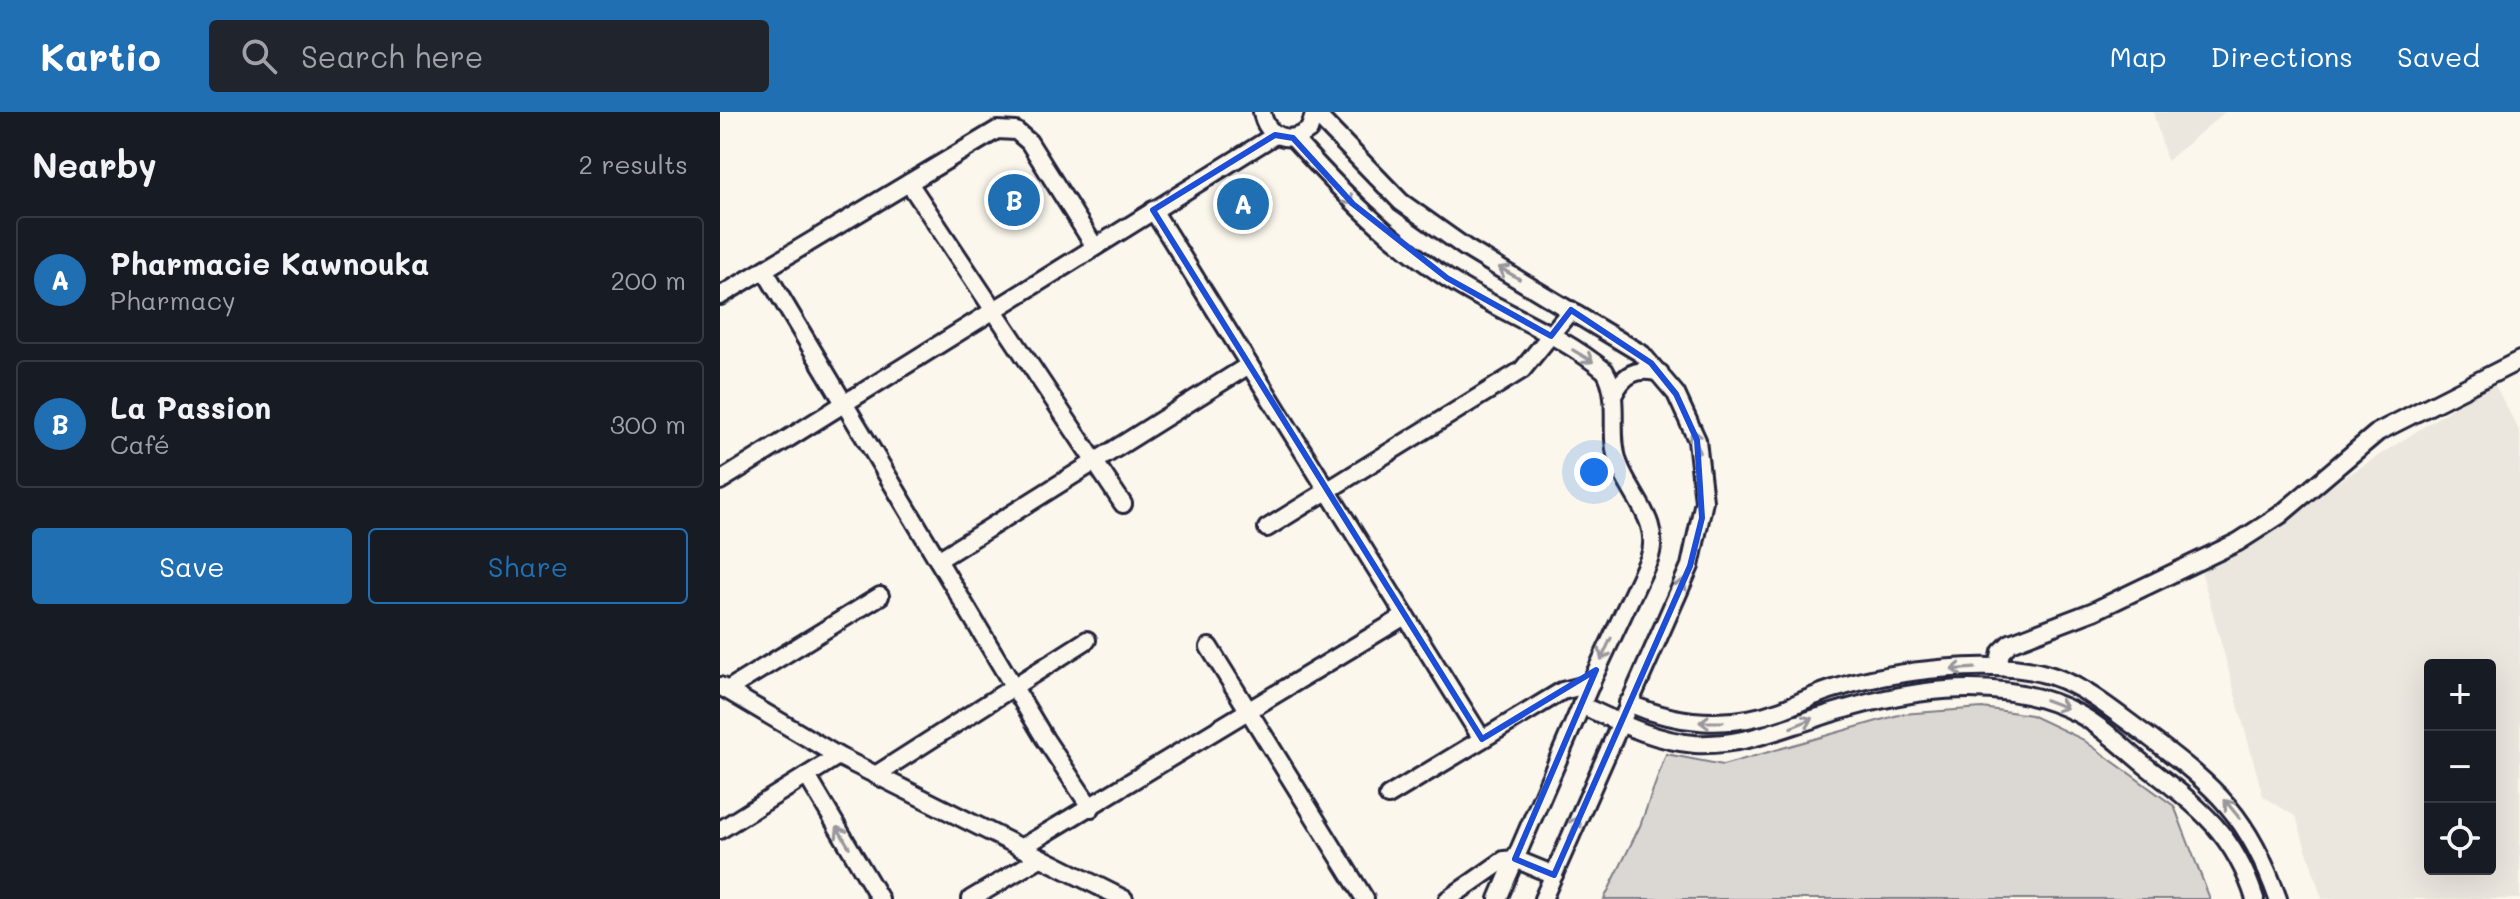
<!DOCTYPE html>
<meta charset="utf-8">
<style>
body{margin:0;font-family:Mali,sans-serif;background:#20242c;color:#f1f3f6}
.controls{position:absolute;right:24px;bottom:24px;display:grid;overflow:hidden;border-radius:8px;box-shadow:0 8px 32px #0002}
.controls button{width:72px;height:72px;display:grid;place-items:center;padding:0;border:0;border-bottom:2px solid #363941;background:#171b24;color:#f1f3f6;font:40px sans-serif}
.you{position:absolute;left:874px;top:360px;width:28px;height:28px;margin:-20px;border:6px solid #fff;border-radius:50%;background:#1a73e8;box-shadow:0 0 0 12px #1a73e833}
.badge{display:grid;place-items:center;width:52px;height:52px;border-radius:50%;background:#1f6fb2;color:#fff;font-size:26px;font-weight:700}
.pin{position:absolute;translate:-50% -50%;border:4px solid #fff;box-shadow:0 2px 8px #0006}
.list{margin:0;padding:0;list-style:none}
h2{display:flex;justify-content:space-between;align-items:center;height:104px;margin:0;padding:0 32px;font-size:34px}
h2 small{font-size:26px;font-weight:400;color:#9ea1a6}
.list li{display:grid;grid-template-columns:52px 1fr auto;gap:24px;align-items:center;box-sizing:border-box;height:128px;margin:0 16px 16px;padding:0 16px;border:2px solid #363941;border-radius:8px}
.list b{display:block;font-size:30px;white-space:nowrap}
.list p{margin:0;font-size:26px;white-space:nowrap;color:#9ea1a6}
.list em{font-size:26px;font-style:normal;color:#9ea1a6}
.actions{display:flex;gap:16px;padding:24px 32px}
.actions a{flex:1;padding:18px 0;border:2px solid #1f6fb2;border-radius:8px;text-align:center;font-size:28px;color:#1f6fb2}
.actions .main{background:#1f6fb2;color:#fff}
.icon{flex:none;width:44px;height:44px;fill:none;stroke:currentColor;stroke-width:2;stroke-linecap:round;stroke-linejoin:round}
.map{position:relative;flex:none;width:1800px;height:787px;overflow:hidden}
header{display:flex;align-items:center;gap:48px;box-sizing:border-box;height:112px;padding:0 40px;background:#1f6fb2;color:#fff}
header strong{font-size:38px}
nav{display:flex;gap:44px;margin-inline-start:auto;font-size:28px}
.search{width:560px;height:72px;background:#20242c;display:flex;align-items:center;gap:20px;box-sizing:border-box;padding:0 28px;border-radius:8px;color:#9ea1a6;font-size:30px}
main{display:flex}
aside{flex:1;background:#171b24}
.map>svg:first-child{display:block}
.built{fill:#ebe7df;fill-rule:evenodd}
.green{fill:#dbd8d3;stroke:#7e7d87;stroke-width:2}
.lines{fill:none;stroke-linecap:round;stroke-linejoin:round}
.minor-casing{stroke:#22223b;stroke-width:22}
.minor{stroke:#fbf7ec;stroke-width:16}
.oneway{stroke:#99979c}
.marked{fill:none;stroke:#1d4ed8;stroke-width:6;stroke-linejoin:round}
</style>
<header>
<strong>Kartio</strong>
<div class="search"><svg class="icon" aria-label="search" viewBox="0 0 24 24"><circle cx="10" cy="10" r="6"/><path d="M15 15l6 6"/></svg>Search here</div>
<nav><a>Map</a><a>Directions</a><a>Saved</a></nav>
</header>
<main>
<aside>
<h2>Nearby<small>2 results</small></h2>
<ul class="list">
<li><span class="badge">A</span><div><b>Pharmacie Kawnouka</b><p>Pharmacy</p></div><em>200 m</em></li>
<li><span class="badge">B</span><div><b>La Passion</b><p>Café</p></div><em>300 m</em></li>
</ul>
<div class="actions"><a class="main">Save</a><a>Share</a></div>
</aside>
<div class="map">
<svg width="1800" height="787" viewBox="0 0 1800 787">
<rect width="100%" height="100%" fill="#fbf7ec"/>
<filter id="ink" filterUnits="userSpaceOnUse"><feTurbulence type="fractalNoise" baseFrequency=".0125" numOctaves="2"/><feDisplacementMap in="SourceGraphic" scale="16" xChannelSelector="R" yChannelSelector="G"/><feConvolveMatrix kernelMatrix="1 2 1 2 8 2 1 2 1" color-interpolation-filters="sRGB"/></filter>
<g filter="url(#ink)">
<!-- built -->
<g class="built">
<polygon points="1433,0 1505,0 1447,49"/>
<path d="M1773 270 1800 320V787H1602L1576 705 1543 684 1481 458ZM1710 553H1770V757H1710Z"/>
</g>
<!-- green -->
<polygon class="green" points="1262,596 1311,603 1362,627 1454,694 1490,787 884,787 920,714 946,642 1003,653 1182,602"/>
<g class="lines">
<!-- minor casing -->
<g class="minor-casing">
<g id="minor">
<path d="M542 0C546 25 569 33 589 18L595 0"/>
<polyline points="595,1 681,90 746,136 922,242 956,282 977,328 984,389 970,454 823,787"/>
<path d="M573 26C620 78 667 127 727 166 777 199 838 220 885 259 901 286 888 320 898 350 909 383 943 410 929 447L874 564 778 787"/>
<polyline points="189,71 403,392"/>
<polyline points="433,98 762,627"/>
<polyline points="45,159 325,627 371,696"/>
<polyline points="0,184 277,18 296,19 309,30 375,135"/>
<path d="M894 282C904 261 918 255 940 261"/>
<polyline points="0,369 555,23"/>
<polyline points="547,416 802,258 851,198"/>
<polyline points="218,448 529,253"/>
<polyline points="489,535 645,787"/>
<polyline points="1278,555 1281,540 1290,531 1374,499 1518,430 1560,403 1658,320 1800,248"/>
<polyline points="0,574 118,644 404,787"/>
<polyline points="7,578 160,484"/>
<path d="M908 591C956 612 1009 617 1061 598 1080 591 1097 581 1117 576 1172 559 1277 545 1332 564 1368 576 1398 603 1429 625 1497 676 1529 705 1558 787"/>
<path d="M861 593C898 610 934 629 975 632 1020 634 1052 620 1093 607 1177 579 1277 559 1359 602 1383 615 1405 637 1426 654 1479 695 1514 721 1535 787"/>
<polyline points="157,662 367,528"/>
<polyline points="87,664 160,787"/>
<polyline points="668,684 842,579 871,572"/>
<polyline points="0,718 118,644"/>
<polyline points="301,736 685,504"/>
<polyline points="251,787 320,746"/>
<polyline points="728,787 784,748 795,747 834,763"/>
</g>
</g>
<!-- minor -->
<use href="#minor" class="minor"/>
</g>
<!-- one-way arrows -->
<defs><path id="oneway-shaft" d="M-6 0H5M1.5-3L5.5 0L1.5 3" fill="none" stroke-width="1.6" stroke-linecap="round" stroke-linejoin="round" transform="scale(2)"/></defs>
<g class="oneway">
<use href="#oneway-shaft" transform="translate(625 84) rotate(47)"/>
<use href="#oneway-shaft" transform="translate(789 161) rotate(-150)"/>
<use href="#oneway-shaft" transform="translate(863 244) rotate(31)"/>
<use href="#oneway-shaft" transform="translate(976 329) rotate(-106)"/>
<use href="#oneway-shaft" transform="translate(959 478) rotate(-66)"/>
<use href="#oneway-shaft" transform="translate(886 537) rotate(115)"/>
<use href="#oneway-shaft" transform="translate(1243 557) rotate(176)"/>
<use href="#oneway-shaft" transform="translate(1336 592) rotate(21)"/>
<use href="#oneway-shaft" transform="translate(991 610) rotate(-180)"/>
<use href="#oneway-shaft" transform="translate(1082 611) rotate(-22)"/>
<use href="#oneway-shaft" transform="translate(1512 697) rotate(-129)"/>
<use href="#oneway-shaft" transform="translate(854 715) rotate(-67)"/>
<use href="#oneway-shaft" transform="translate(123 725) rotate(-121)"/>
</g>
</g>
<!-- marked area -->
<path class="marked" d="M555 23 573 26 633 92 727 166 831 224 851 198 931 251 956 282 977 328 982 406 970 454 834 763 795 747 876 558 762 627 433 98Z"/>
</svg>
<div class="controls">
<button>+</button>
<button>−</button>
<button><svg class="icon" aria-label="locate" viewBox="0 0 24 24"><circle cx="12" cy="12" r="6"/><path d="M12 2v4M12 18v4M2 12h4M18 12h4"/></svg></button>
</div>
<div class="you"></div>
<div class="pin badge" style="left:523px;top:92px">A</div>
<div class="pin badge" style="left:294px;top:88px">B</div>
</div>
</main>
